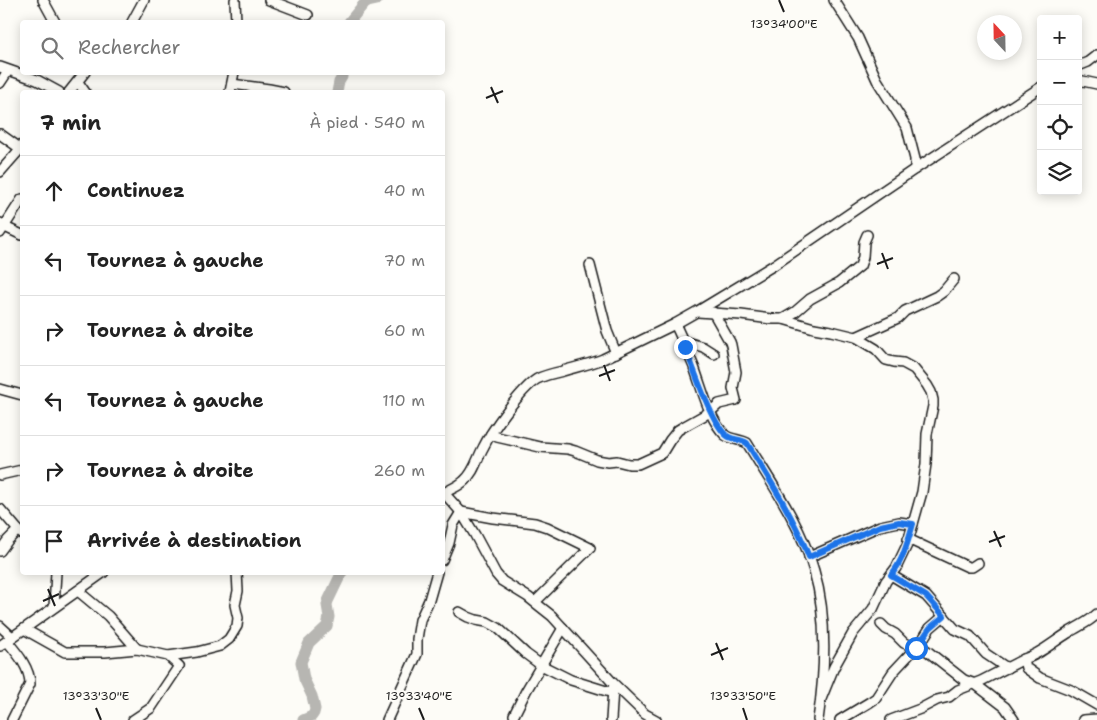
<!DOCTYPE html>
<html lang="fr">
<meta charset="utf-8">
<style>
body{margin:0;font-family:"Shantell Sans",sans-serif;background:#f2f2f2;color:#222}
.controls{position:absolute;right:15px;top:15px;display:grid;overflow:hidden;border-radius:5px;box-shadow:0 2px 12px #0003}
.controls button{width:45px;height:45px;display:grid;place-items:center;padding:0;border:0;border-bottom:1px solid #e0e0e0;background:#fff;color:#222;font:25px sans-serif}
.compass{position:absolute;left:977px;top:15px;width:45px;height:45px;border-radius:50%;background:#fff;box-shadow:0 2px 12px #0003;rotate:338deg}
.stop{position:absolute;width:15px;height:15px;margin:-11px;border:4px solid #1a73e8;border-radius:50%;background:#fff}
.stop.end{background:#1a73e8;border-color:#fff;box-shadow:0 1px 5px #0008}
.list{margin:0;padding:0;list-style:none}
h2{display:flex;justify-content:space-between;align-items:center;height:65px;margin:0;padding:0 20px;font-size:21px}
h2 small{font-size:16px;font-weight:400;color:#767676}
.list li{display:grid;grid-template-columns:32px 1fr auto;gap:15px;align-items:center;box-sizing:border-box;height:70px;padding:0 20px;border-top:1px solid #e0e0e0}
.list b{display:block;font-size:19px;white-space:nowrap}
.list em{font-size:16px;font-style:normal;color:#767676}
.icon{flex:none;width:28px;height:28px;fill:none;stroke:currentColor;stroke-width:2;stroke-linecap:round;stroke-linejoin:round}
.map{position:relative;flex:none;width:1097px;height:720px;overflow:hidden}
.search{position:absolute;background:#fff;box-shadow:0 2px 12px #0003;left:20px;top:20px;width:425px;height:55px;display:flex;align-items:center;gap:12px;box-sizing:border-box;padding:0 18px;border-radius:5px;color:#767676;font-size:19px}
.panel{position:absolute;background:#fff;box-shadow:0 2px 12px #0003;left:20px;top:90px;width:425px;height:485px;border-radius:5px}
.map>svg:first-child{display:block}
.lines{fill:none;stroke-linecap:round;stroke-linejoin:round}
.river{stroke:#b7b6b2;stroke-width:11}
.minor-casing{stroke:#1c1c1c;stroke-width:12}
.minor{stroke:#fdfcf7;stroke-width:9}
.route{stroke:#1a73e8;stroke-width:6}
.ticks{fill:none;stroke:#1c1c1c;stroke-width:2}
.ticks-label{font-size:12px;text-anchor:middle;fill:#1c1c1c;stroke:#fdfcf7;stroke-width:4;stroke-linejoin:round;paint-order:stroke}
</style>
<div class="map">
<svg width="1097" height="720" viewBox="0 0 1097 720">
<rect width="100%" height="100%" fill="#fdfcf7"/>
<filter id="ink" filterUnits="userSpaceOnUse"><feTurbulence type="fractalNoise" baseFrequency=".02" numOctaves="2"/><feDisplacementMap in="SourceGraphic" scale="10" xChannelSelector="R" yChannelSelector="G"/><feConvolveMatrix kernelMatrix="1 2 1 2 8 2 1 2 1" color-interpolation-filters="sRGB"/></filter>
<g filter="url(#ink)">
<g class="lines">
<!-- river -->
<g class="river">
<polyline points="349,22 363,5 368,2 377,0"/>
<polyline points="337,92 339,82 342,77 342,72"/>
<polyline points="303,720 312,716 314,713 315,709 312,696 304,679 301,662 309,643 327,626 329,617 327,605 328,601 342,572"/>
</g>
<!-- minor casing -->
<g class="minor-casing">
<g id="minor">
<polyline points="43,0 55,22"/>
<polyline points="235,0 236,22"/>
<polyline points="269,0 308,15"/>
<polyline points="834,0 858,38 877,80 907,128 915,159 915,169"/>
<polyline points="132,22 144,0"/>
<polyline points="1078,66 1088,62 1097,55"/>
<polyline points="0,67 37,80 59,92"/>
<polyline points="1078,80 1097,84"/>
<polyline points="78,82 85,92"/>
<polyline points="0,83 8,71"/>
<polyline points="232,84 269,89 284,92"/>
<polyline points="69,92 85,72"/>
<polyline points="230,92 234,72"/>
<polyline points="0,134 21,149"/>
<polyline points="0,172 22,147"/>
<polyline points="0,223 5,227 22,235"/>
<polyline points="0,233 22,199"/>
<polyline points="590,265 607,331 616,353"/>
<polyline points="698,312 741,315 771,319 783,319 814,328 831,331 856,337 876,349 886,360 894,362 903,363 914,369 927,385 931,392 933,400 933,406 927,434 926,464 922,492 907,545 896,568 886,581 873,609 853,633 834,667 821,699"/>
<polyline points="783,319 795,312 810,299 839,283 860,266 863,257 864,242 867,235"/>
<path d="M675 324C682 338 688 353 694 367 702 388 709 419 725 435 731 440 740 439 747 443 772 484 801 525 814 571 828 618 825 672 818 720"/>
<polyline points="856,337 898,318 905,311 937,296 944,291 954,279"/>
<polyline points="683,341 703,347 714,354"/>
<polyline points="0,389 22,395"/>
<polyline points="491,434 497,437 540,447 568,449 575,451 597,460 608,462 617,461 629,464 638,464 662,453 670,440 678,430 683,427 710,412 719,404 736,400 733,388 736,372 731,345 730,342 713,312"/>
<polyline points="0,475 22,470"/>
<path d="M442 492 444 493C451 489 459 486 464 481 474 473 477 459 483 448 491 431 521 389 537 379 545 375 554 373 563 371 576 367 590 364 603 359L675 324 698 311 774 265 915 169 1041 87"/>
<polyline points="444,493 461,512 475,535 496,574 502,581 528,597 552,616 613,683 645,714 656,720"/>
<polyline points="0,509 18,530 22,534"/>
<polyline points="908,539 968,567 972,567 978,563"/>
<polyline points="0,551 8,540 18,530"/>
<polyline points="809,557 880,526 899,522 913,524"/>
<polyline points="442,560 449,543 453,525 461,512 493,518 535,523 547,527 590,548 535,602"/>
<polyline points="891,575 926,596 955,629 970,636 986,654 1007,668"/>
<polyline points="78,591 108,616 137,649"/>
<polyline points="54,607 56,572"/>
<polyline points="459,612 468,617 476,620 487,622 498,628 526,654 541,665 571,680 613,693"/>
<polyline points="881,624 886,629 895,634 904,643 916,648 926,650 964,680 975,684 1005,707 1014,720"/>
<polyline points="0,626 12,637"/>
<polyline points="24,629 65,652 105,652 137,649 168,656 179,666 151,708 133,720"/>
<path d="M7 641C17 653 30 668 30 684L12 720"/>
<polyline points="0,646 104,572"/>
<polyline points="168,656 197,652 220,646 229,639 237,626 238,618 235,605 238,591 237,572"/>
<path d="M1024 659C1041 654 1053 642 1068 633 1078 626 1088 623 1097 614"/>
<polyline points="514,715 526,691 563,628"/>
<polyline points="387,720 417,654 417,639 420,620 429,600 437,572"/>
<polyline points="611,720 613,688"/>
<polyline points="840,720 870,702 876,698 893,672 921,642 930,628 944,616"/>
<polyline points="891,720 920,709 937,700 949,697 958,690 981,681 1024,659 1026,668 1040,678 1071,690 1097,705"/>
<polyline points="1083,720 1097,719"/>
</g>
</g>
<!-- minor -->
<use href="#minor" class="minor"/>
</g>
</g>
<g class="lines" filter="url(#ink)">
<!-- route -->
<path class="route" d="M685 347C693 366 713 429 729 437 734 440 741 439 747 443 770 480 793 516 809 557L880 526 899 522 913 524C908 541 903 561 891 575L926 596 944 616 930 628 916 648"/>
</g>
<!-- ticks -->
<path class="ticks" d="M779 0 784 12M491 87 498 103M486 98 503 91M882 253 888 269M877 264 893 258M604 365 610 381M599 376 615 370M994 531 1001 547M989 542 1005 536M48 589 55 606M43 601 59 594M716 643 723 660M711 655 728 648M96 708 101 720M419 708 424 720M743 708 747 720"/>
<g class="ticks-label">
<text x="784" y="28">13°34'00"E</text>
<text x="96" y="700">13°33'30"E</text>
<text x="419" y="700">13°33'40"E</text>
<text x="743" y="700">13°33'50"E</text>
</g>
</svg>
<div class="controls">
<button>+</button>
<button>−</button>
<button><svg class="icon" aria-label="locate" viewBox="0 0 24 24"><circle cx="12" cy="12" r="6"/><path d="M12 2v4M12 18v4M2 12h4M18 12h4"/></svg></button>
<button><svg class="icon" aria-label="layers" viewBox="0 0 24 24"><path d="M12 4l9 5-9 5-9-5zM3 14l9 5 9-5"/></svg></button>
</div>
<svg class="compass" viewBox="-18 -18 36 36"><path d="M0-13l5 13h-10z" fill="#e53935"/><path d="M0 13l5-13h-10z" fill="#767676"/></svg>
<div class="stop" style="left:916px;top:648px"></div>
<div class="stop end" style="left:685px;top:347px"></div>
<div class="search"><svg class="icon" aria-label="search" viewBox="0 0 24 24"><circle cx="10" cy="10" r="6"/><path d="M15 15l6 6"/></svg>Rechercher</div>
<section class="panel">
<h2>7 min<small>À pied · 540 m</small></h2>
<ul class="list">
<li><svg class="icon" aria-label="ahead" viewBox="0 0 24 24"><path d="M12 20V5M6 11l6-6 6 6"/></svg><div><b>Continuez</b></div><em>40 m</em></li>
<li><svg class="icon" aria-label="left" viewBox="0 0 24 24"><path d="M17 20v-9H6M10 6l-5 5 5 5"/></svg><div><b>Tournez à gauche</b></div><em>70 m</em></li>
<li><svg class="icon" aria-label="right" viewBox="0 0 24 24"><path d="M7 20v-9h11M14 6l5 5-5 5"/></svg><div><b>Tournez à droite</b></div><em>60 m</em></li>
<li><svg class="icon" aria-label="left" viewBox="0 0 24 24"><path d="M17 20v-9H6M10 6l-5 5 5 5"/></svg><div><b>Tournez à gauche</b></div><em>110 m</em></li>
<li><svg class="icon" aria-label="right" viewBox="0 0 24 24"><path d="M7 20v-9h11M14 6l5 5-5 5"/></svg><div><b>Tournez à droite</b></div><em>260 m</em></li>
<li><svg class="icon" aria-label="arrive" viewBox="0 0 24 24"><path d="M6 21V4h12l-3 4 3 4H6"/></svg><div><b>Arrivée à destination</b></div></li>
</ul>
</section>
</div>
